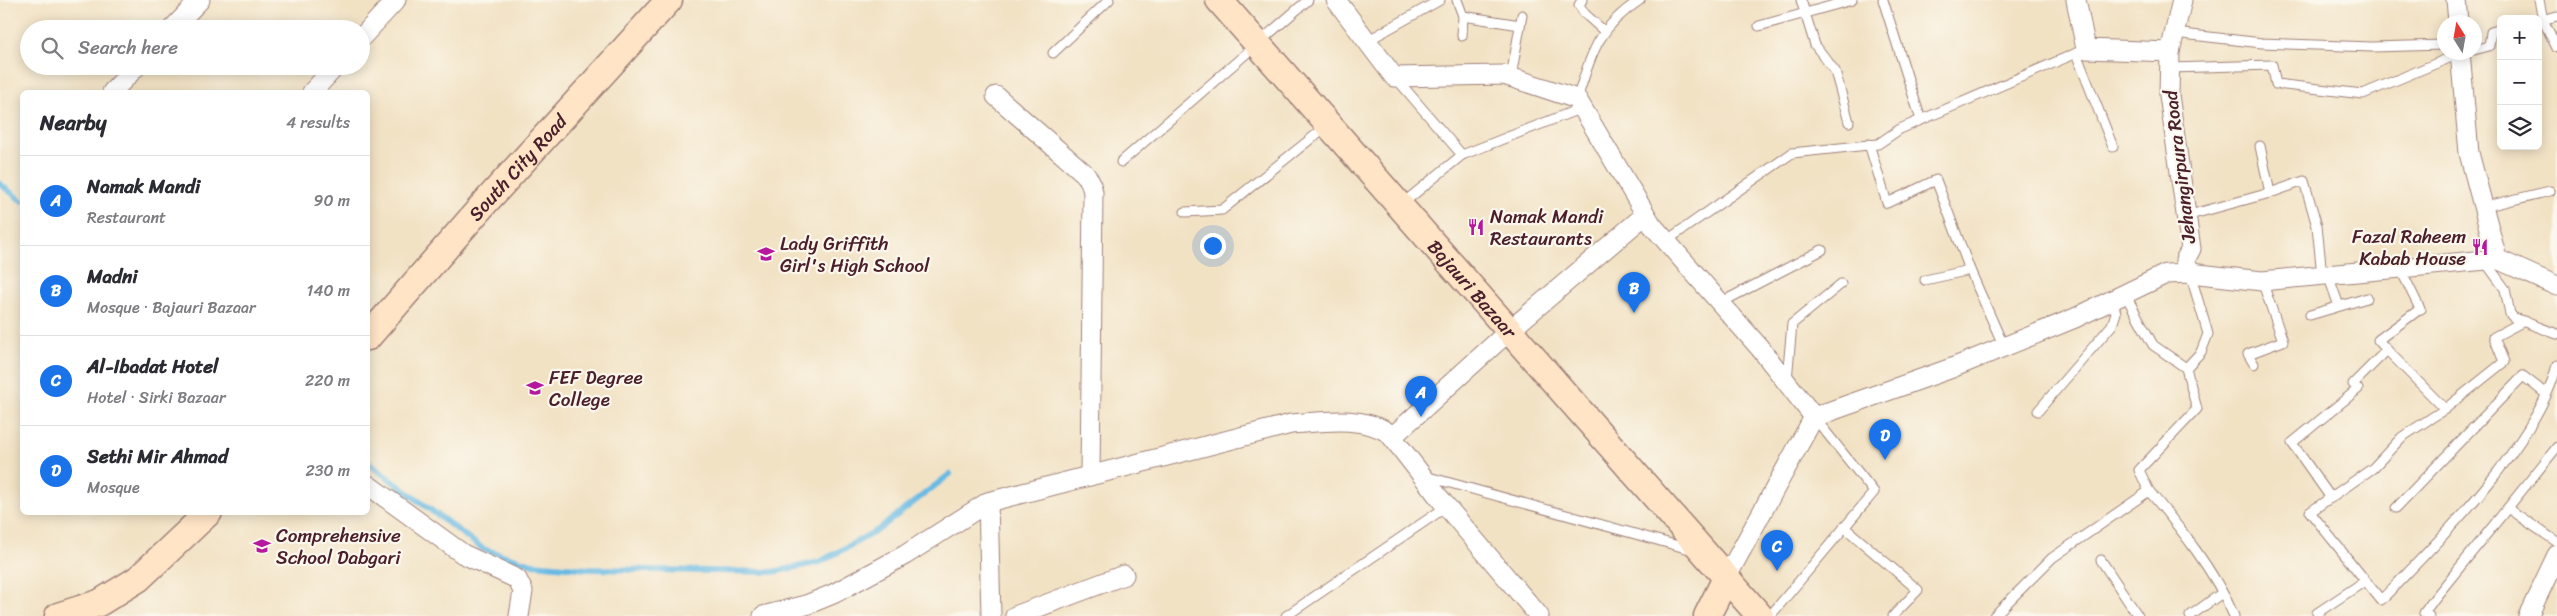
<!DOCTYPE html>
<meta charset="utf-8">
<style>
body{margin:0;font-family:Sriracha,sans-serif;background:#f2f2f3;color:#2b2b33}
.controls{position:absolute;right:15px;top:15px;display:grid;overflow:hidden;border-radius:8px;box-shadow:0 2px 12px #0003}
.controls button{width:45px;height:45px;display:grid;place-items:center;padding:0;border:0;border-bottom:1px solid #e1e1e2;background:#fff;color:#2b2b33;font:25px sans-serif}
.compass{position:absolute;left:2437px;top:15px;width:45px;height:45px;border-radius:50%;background:#fff;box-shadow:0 2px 12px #0003;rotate:349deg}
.you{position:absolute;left:1212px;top:245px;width:18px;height:18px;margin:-12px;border:4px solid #fff;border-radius:50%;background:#1a73e8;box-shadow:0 0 0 8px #1a73e833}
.badge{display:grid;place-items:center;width:32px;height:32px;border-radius:50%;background:#1a73e8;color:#fff;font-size:16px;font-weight:700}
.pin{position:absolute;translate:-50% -41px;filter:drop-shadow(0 1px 2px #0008)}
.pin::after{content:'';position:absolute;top:26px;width:18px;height:15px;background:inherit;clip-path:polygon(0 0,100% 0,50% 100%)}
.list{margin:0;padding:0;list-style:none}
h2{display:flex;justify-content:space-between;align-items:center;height:65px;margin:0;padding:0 20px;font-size:21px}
h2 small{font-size:16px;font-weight:400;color:#7c7c81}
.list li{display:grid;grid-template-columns:32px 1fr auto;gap:15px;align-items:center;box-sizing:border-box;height:90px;padding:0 20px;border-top:1px solid #e1e1e2}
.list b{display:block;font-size:19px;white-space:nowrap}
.list p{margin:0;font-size:16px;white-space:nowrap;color:#7c7c81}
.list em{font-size:16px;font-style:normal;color:#7c7c81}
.icon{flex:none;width:28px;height:28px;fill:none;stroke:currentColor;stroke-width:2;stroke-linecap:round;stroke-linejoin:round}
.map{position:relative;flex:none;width:2557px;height:616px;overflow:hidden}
.search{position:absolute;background:#fff;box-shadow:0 2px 12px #0003;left:20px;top:20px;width:350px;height:55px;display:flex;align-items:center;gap:12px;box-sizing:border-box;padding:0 18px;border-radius:28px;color:#7c7c81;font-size:19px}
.panel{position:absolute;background:#fff;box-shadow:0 2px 12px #0003;left:20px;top:90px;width:350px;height:425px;border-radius:8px}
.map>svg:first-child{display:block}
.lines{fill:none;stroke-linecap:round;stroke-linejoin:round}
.stream{stroke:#67bae3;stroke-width:6}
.lane-casing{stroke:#9e8078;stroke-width:11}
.street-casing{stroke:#9e8078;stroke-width:21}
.secondary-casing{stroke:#9e8078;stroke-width:29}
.lane{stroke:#fff;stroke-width:9}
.street{stroke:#fff;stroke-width:19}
.secondary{stroke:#ffe4c6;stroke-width:26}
.labels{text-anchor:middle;stroke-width:4.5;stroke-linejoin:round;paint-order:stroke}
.street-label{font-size:19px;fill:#4a1f2b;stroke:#fbf7ec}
.poi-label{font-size:19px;fill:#4a1f2b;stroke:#fbf7ec;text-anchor:start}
</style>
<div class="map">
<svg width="2557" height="616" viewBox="0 0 2557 616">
<rect width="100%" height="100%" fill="#fbf7ec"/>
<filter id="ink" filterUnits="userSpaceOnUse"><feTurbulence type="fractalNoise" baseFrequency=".02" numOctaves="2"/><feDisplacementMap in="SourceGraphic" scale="10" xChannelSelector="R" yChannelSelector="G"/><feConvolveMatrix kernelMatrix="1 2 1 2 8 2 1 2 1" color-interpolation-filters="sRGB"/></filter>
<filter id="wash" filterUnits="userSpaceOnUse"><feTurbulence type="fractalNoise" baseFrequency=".0096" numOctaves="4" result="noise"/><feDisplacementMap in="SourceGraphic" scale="20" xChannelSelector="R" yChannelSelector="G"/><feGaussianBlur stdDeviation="1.12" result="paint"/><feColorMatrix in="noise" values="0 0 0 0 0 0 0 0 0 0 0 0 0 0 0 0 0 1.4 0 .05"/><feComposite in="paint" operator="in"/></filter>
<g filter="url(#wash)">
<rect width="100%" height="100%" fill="#f2e2c4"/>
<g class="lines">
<!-- stream -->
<g class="stream">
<polyline points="0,184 22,201"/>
<polyline points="368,463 483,549 533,564 588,569 773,572 820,562 878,530 950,474"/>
</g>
</g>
</g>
<g filter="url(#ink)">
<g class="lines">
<!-- lane casing -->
<g class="lane-casing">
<g id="lane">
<polyline points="1457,0 1463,16 1462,36"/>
<polyline points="1582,0 1579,5 1585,14 1604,31"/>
<polyline points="1801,0 1815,45 1835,71 1849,122"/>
<polyline points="1883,0 1921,120"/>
<polyline points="2539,0 2543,20 2557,48"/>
<polyline points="1463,16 1520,25"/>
<polyline points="2538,21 2557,16"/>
<polyline points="1759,26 1852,0"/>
<polyline points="2174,33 2262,43 2372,47 2444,45"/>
<polyline points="1367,41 1440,0"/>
<polyline points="2474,50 2489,46 2491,32 2501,29"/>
<polyline points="1053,53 1109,0"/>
<polyline points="2076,53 2113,147"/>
<polyline points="2170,68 2272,65 2276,84 2363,94 2461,53"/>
<polyline points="1395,77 1462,155"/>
<polyline points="1511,77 1522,15"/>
<path d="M1577 99C1592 53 1597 28 1640 0"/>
<polyline points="1869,144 1887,203 1936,180 1970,270 2004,347"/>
<polyline points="1121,162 1308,0"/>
<polyline points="2270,193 2304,181 2317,226 2322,275"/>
<polyline points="1402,204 1462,155 1582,108"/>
<polyline points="2483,207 2550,191"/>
<polyline points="1185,212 1222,210 1328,125"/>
<polyline points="2186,216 2270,193 2260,146"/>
<polyline points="1666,241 1792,153 1878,144 1900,129 2086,49"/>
<polyline points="2484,260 2505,289 2510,314 2514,318 2557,334"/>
<polyline points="2328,275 2339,306"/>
<polyline points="1925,280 1970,270"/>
<polyline points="2125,294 2153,345 2186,368"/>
<polyline points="1720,303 1822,250"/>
<polyline points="2310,315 2367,298"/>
<path d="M2524 321 2494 337 2504 362 2445 409 2402 437 2373 468 2310 512 2381 600C2438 542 2538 443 2557 365"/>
<polyline points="2387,350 2445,409"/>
<polyline points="2254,364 2248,354 2283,341 2262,281"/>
<polyline points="1787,380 1792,324 1841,284"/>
<polyline points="2038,411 2112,325 2116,313 2113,300"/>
<polyline points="1425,476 1693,550"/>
<path d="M2149 491C2181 529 2214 570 2234 616"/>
<polyline points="2331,498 2292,443 2358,389 2353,384 2387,350 2378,340 2420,309 2400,268"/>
<polyline points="2396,508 2523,376 2546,394"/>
<polyline points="2509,509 2557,542"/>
<polyline points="1844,527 1918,590 1893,616"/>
<polyline points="2101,560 2138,616"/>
<polyline points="2317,613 2365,581"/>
<polyline points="1286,616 1446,507"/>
<polyline points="1770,616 1874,492 1814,417"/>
<polyline points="1994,616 2052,558 2149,491 2139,470 2197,409 2186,368 2201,352 2208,334 2190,273"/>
<polyline points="2190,616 2222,593"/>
<polyline points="2429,616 2424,613 2434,599 2557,447"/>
</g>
</g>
<!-- street casing -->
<g class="street-casing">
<g id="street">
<polyline points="1336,0 1394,77 1504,75 1577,99 1652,225 1759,347 1814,417"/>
<polyline points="2076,0 2086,49 2170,52"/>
<polyline points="2182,0 2170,52 2169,95 2191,249 2185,260 2190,273"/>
<polyline points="2456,0 2458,22"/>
<polyline points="172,29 200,0"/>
<polyline points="361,38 396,0"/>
<polyline points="2460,52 2469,153 2497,259"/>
<polyline points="112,92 137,66"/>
<polyline points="312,92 336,66"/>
<polyline points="996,96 1084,173 1090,181 1093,192 1090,476"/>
<polyline points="1392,437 1509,331 1645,215"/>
<polyline points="368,485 463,554 517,579 523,591 519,616"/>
<polyline points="988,502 991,616"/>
<polyline points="1726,578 1814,417 1952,368 2075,318 2166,274 2190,273 2262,281 2497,259 2557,286"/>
<path d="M763 616 806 605 833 594 905 555 988 502 1291 424C1323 422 1360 415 1389 433L1441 500 1539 616"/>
<polyline points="1015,616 1124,575"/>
<polyline points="2528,616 2557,555"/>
</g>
</g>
<!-- secondary casing -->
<g class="secondary-casing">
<g id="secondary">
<path id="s1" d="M1219 0 1760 616"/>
<path id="s2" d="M368 337 483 205 669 0"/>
<polyline points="58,616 99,603 138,579 209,512"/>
<polyline points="1707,616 1726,578"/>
</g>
</g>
<!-- lane -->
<use href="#lane" class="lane"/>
<!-- street -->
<use href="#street" class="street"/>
<!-- secondary -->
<use href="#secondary" class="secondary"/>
</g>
</g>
<!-- icons -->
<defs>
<g id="restaurant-bare" transform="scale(1.35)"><path d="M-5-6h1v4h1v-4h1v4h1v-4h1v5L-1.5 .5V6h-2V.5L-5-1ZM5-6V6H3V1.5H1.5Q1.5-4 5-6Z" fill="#b5179e" stroke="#fbf7ec" stroke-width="2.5" paint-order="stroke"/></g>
<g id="school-bare" transform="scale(1.35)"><path d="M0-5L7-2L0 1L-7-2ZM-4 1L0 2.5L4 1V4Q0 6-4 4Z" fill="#b5179e" stroke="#fbf7ec" stroke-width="2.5" paint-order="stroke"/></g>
</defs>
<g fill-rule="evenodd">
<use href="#restaurant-bare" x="1476" y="227"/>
<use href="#restaurant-bare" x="2480" y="247"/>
<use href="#school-bare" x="766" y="254"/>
<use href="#school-bare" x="535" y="388"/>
<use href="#school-bare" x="262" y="546"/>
</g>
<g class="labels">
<!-- street labels -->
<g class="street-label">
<text transform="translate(2179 167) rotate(-97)" y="7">Jehangirpura Road</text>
<text dy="7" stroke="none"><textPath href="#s2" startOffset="226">South City Road</textPath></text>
<text dy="7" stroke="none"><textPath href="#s1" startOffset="384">Bajauri Bazaar</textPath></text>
</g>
<!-- poi labels -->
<g class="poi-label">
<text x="1490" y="223">Namak Mandi<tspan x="1490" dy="22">Restaurants</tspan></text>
<text x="2466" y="243" text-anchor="end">Fazal Raheem<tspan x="2466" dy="22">Kabab House</tspan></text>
<text x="780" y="250">Lady Griffith<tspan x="780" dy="22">Girl's High School</tspan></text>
<text x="549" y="384">FEF Degree<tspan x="549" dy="22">College</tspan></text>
<text x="276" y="542">Comprehensive<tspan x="276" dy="22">School Dabgari</tspan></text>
</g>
</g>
</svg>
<div class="controls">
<button>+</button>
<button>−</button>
<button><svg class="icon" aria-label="layers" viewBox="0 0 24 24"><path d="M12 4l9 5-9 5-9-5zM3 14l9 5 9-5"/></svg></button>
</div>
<svg class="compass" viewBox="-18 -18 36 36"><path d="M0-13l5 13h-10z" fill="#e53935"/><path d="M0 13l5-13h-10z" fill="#7c7c81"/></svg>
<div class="you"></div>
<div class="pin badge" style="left:1421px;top:417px">A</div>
<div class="pin badge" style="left:1634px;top:313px">B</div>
<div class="pin badge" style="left:1777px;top:571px">C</div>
<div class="pin badge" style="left:1885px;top:460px">D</div>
<div class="search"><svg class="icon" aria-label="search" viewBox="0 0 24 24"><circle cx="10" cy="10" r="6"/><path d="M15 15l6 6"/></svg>Search here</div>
<section class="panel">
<h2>Nearby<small>4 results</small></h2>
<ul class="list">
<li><span class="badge">A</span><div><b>Namak Mandi</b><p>Restaurant</p></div><em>90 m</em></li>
<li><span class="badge">B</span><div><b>Madni</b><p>Mosque · Bajauri Bazaar</p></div><em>140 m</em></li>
<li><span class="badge">C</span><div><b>Al-Ibadat Hotel</b><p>Hotel · Sirki Bazaar</p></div><em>220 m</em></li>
<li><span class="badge">D</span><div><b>Sethi Mir Ahmad</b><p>Mosque</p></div><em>230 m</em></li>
</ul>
</section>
</div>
